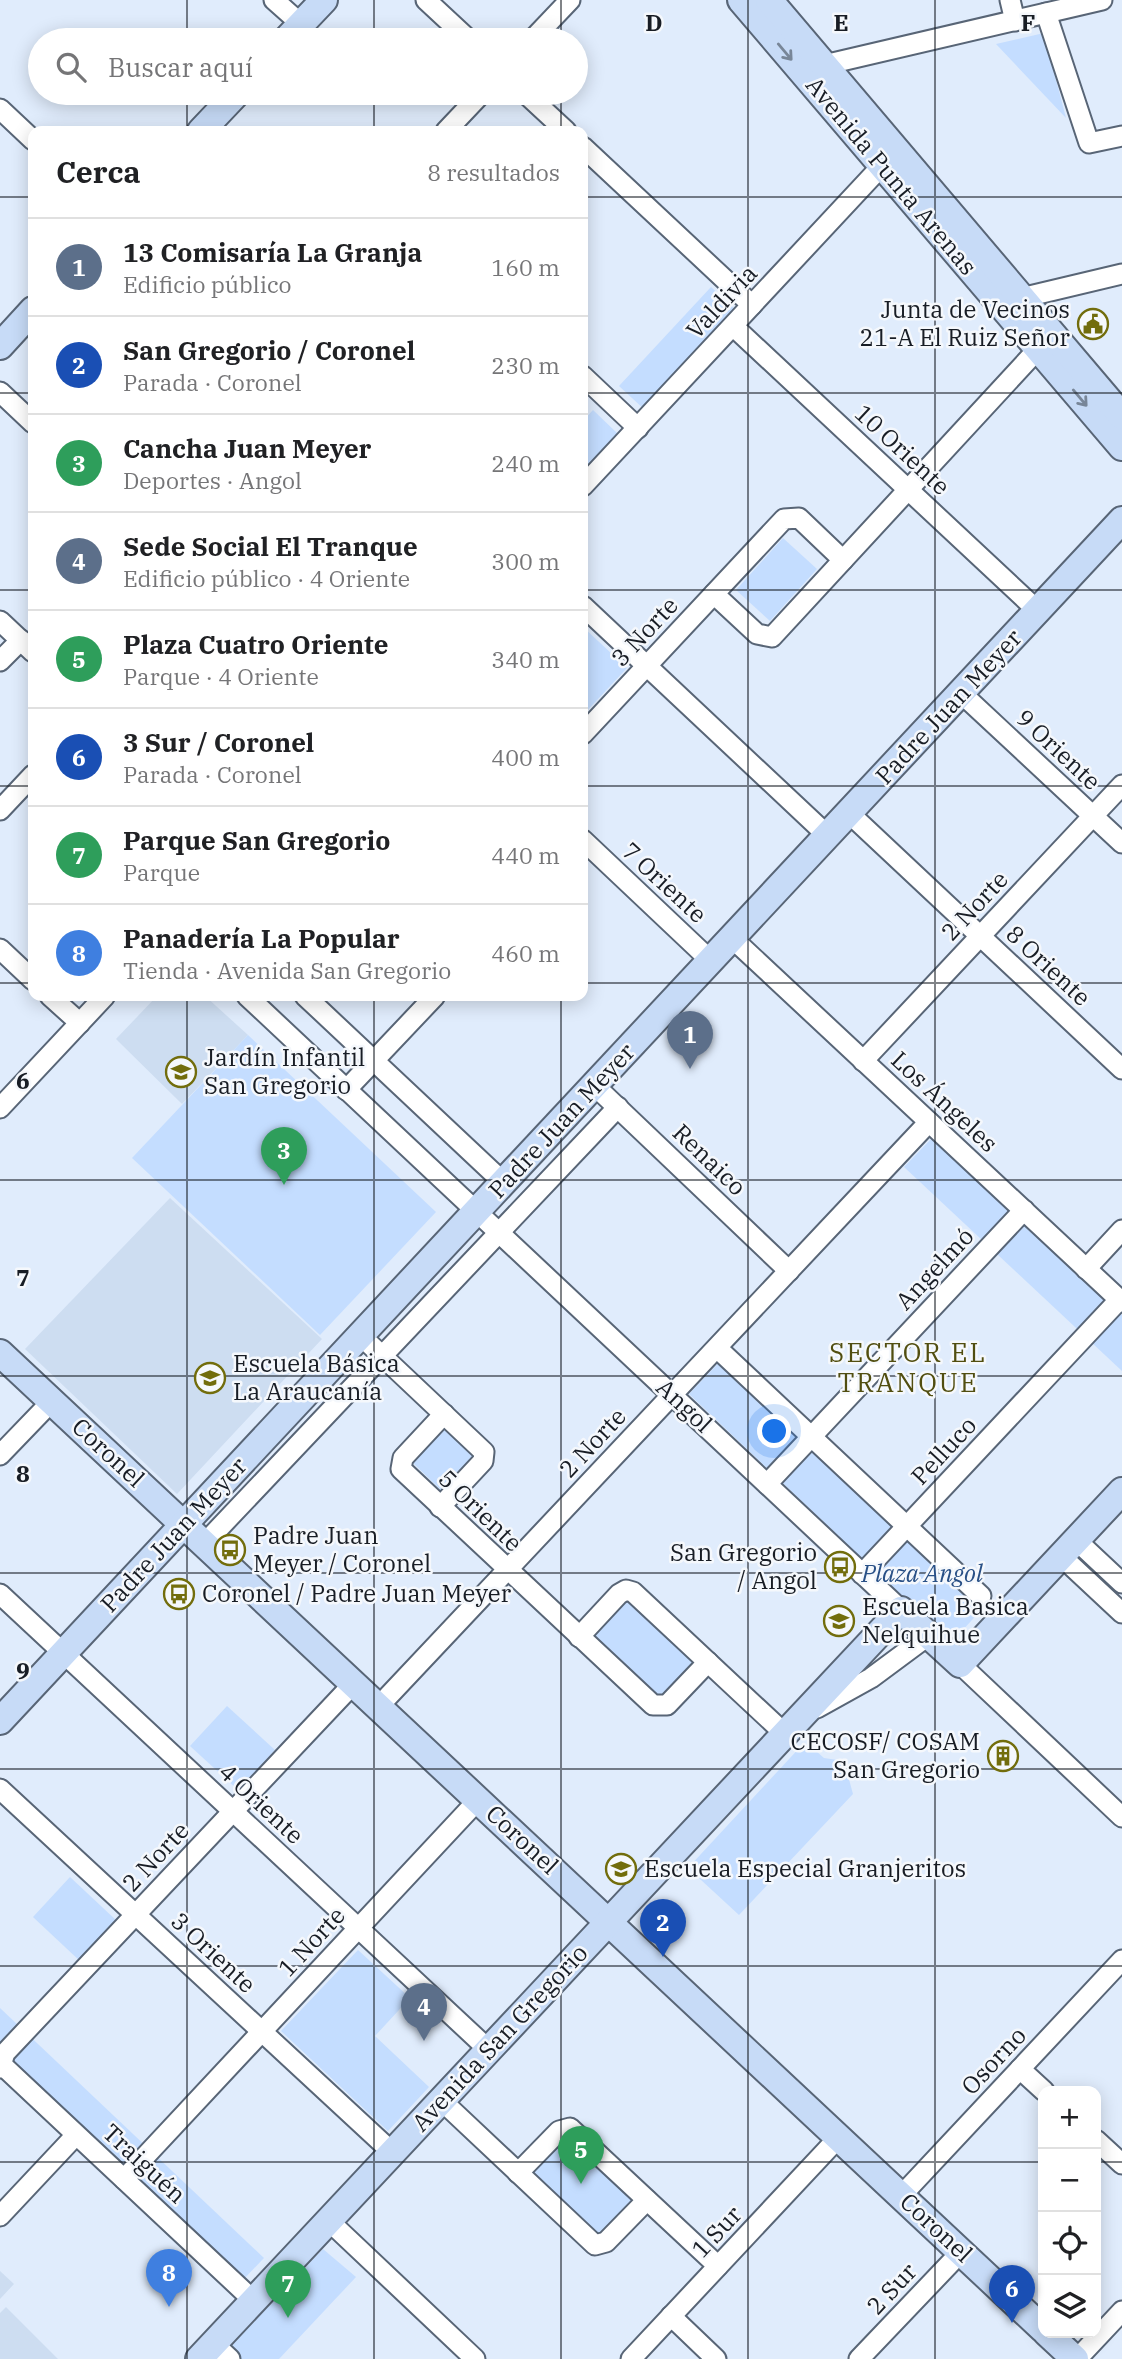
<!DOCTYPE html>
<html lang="es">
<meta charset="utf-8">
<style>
body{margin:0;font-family:"IBM Plex Serif",serif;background:#f6f6f6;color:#202124}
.controls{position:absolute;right:21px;bottom:21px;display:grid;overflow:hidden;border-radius:14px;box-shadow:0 4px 18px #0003}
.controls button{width:63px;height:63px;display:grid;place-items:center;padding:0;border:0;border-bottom:2px solid #e0e0e0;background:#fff;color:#202124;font:35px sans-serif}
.you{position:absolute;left:775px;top:1432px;width:24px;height:24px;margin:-18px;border:5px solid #fff;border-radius:50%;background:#1a73e8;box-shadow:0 0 0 10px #1a73e833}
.badge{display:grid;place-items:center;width:46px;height:46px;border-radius:50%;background:#726d0c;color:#fff;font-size:23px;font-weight:700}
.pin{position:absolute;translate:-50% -58px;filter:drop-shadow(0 2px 4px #0008)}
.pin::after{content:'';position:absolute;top:37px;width:24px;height:21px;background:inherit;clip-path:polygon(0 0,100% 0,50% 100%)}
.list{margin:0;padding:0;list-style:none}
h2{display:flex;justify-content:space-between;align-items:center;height:91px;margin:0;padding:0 28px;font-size:30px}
h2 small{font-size:23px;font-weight:400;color:#757577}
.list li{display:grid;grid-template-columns:46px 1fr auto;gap:21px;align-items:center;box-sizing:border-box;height:98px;padding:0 28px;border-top:2px solid #e0e0e0}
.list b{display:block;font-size:26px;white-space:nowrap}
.list p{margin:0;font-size:23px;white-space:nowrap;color:#757577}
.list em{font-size:23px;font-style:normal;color:#757577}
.icon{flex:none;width:38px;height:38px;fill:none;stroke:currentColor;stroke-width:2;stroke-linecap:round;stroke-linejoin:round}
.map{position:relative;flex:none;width:1122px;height:2359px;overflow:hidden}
.search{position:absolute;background:#fff;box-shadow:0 4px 18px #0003;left:28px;top:28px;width:560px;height:77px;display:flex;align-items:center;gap:18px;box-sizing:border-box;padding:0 24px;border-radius:38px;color:#757577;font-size:26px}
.panel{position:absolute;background:#fff;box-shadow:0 4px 18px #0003;left:28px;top:126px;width:560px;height:875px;border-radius:14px}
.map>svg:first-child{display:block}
.built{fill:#cdddf1}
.green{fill:#c4ddff}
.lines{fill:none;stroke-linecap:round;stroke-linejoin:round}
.street-casing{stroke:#586576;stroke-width:23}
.secondary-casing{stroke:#586576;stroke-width:30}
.street{stroke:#fff;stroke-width:19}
.secondary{stroke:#c7dbf7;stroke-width:26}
.oneway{stroke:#788698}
.grid{fill:none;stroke:#181d25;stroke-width:2;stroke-opacity:0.55}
.labels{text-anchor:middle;stroke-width:5;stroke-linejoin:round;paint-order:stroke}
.street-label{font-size:24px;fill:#181d25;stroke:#f5f8fc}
.poi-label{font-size:24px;fill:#181d25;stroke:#f5f8fc;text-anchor:start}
.park-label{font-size:24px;font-style:italic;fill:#295086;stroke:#f5f8fc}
.neighbourhood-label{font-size:26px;letter-spacing:2px;fill:#514e10;stroke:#f5f8fc}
.grid-label{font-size:23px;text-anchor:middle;font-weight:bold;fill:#181d25;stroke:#f5f8fc;stroke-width:5;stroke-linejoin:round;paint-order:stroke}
</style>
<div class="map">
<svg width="1122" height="2359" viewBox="0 0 1122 2359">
<rect width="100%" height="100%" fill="#e0ecfc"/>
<!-- built -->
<g class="built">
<polygon points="157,996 205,996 248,1035 182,1104 116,1039"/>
<polygon points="170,1198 322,1339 177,1494 25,1349"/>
<polygon points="0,2271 14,2284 0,2299"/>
<polygon points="6,2307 58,2359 0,2359 0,2313"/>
</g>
<!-- green -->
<g class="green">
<polygon points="1044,33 1066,118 996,44"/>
<polygon points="711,287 737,311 645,410 619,386"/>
<polygon points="593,410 618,434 583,472 583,421"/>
<polygon points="783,538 817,569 770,621 736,590"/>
<polygon points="583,627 627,668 583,715"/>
<polygon points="248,1035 436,1212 320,1335 132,1158"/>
<polygon points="933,1137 1122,1315 1122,1371 904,1167"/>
<polygon points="729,1352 992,1598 951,1643 689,1394"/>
<polygon points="444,1423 478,1454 444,1493 410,1460"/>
<polygon points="627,1596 695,1664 659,1701 590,1633"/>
<polygon points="227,1706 275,1750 238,1790 190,1746"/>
<polygon points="803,1744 808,1744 824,1758 844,1761 853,1794 739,1915 688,1868"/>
<polygon points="70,1877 118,1922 81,1962 33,1917"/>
<polygon points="358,1950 410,1998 375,2036 429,2087 388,2131 281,2031"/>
<polygon points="0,2008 264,2258 241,2282 0,2053"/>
<polygon points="570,2135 637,2197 595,2240 526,2171"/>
<polygon points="323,2249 356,2277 279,2359 219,2359"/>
</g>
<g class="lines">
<!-- street casing -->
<g class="street-casing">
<g id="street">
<polyline points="274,0 301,24"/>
<polyline points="426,0 469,40"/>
<polyline points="1010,0 1015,21"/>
<polyline points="1046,13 1089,143 1122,136"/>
<polyline points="532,40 570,0"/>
<polyline points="824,65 1102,0"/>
<polyline points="525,93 566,131"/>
<polyline points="0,109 33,140"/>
<polyline points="446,131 482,93"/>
<polyline points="583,147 752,305"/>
<polyline points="1021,298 1122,274"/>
<polyline points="733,326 1038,611"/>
<polyline points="583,376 638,428"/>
<polyline points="0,392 33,423"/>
<polyline points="583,486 890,157"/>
<polyline points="714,594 757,634 772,637 1038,349"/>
<polyline points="583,606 828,836"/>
<polyline points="0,621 33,652"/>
<polyline points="0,661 21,640"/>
<polyline points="961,693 1122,843"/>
<polyline points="583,734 784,519 799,518 843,560"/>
<polyline points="0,810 33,775"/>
<polyline points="849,813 1122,1069"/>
<polyline points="583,840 711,961"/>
<polyline points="732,938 1122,1302"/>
<polyline points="0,949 33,980"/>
<polyline points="50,996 80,1023"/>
<polyline points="247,996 901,1610"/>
<polyline points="305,996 504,1183"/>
<polyline points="863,1061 1122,785"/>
<polyline points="595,1086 789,1271"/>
<polyline points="346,1090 435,996"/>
<polyline points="0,1108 105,996"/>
<polyline points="1086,1269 1122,1230"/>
<polyline points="361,1336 484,1452 483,1461 440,1507"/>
<polyline points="717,1348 981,1596"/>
<polyline points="444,1414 403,1458 401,1469 653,1705 667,1705 708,1662"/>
<polyline points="0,1455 52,1401"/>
<polyline points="767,1484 1024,1210"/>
<polyline points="1076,1540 1122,1583"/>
<polyline points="204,1544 618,1107"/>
<polyline points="1061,1556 1122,1613"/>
<polyline points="862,1574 1119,1300"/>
<polyline points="0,1594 489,2050"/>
<polyline points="579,1637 619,1594 626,1590 633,1592 785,1734"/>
<polyline points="960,1664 1122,1817"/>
<polyline points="379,1706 929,1122"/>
<polyline points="817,1708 871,1678 929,1635"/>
<polyline points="0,1789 393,2153"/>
<polyline points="0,2063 254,2301"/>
<polyline points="0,2068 5,2053 354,1683"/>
<polyline points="1020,2069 1044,2091"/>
<polyline points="442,2101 595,2245 606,2242 647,2200"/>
<polyline points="1096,2140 1122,2164"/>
<polyline points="518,2173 559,2131 570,2128 718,2266"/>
<polyline points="124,2179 479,1799"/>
<polyline points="901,2196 1122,1960"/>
<polyline points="0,2216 76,2135"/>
<polyline points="329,2221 475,2359"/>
<polyline points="671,2316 716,2359"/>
<polyline points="214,2344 230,2359"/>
<polyline points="631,2359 839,2137"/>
<polyline points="859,2359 961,2252"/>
<polyline points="1077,2359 1122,2311"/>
</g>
</g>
<!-- secondary casing -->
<g class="secondary-casing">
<g id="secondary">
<polyline points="741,0 1122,447"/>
<polyline points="769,0 1122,416"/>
<polyline points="286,40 324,0"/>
<polyline points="201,131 237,93"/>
<polyline points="0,346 33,310"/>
<polyline points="0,1353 1043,2329"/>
<polyline points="0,1721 1122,520"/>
<polyline points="1047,2333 1075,2359"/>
<polyline points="199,2359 901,1610 960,1664 1122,1491"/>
</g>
</g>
<!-- street -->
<use href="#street" class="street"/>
<!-- secondary -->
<use href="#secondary" class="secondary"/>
</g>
<!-- one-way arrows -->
<defs><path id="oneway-shaft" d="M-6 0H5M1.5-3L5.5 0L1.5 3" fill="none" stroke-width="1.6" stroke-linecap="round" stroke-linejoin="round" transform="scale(1.75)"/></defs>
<g class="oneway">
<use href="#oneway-shaft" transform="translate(785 52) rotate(50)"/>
<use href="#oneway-shaft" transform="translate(1080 398) rotate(50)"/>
</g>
<!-- grid -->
<path class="grid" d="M187 0V40M374 0V40M561 0V40M748 0V2359M935 0V2359M187 93V131M374 93V131M561 93V131M0 197H33M583 197H1122M0 393H33M583 393H1122M0 590H33M583 590H1122M0 786H33M583 786H1122M0 983H33M583 983H1122M187 996V2359M374 996V2359M561 996V2359M0 1180H1122M0 1376H1122M0 1573H1122M0 1769H1122M0 1966H1122M0 2162H1043M1096 2162H1122"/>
<!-- icons -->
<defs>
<g id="civic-ring" transform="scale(1.575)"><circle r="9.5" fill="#f5f8fc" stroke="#726d0c" stroke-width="1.5"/><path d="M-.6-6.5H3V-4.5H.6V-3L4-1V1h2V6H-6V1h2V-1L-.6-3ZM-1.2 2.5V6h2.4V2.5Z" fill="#726d0c"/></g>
<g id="school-ring" transform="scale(1.575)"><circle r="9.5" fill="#f5f8fc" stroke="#726d0c" stroke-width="1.5"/><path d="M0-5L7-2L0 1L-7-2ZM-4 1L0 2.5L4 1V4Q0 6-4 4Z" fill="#726d0c"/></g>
<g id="bus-ring" transform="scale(1.575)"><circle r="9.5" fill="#f5f8fc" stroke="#726d0c" stroke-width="1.5"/><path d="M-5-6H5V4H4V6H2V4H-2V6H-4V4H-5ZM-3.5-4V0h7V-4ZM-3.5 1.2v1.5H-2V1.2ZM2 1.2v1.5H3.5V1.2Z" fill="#726d0c"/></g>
<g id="building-ring" transform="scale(1.575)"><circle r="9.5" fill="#f5f8fc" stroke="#726d0c" stroke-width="1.5"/><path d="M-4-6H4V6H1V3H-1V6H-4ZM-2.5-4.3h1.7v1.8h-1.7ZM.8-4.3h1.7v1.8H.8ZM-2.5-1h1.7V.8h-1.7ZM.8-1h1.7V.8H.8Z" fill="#726d0c"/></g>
</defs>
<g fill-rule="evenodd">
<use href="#civic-ring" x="1093" y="324"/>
<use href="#school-ring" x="181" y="1072"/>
<use href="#school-ring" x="210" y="1378"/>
<use href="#bus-ring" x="230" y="1550"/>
<use href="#bus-ring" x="840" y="1567"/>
<use href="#bus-ring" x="179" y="1594"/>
<use href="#school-ring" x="839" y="1621"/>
<use href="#building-ring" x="1003" y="1756"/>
<use href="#school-ring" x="621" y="1869"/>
</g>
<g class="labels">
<!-- street labels -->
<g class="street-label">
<text transform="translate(891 176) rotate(50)" y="8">Avenida Punta Arenas</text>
<text transform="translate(722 302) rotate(-47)" y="8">Valdivia</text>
<text transform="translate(902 450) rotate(43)" y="8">10 Oriente</text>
<text transform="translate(645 632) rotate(-47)" y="8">3 Norte</text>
<text transform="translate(949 707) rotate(-47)" y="8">Padre Juan Meyer</text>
<text transform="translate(1058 750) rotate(43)" y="8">9 Oriente</text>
<text transform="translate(664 883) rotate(43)" y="8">7 Oriente</text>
<text transform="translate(975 906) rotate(-47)" y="8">2 Norte</text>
<text transform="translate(1048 966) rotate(43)" y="8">8 Oriente</text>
<text transform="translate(944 1102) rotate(43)" y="8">Los Ángeles</text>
<text transform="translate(562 1121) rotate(-47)" y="8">Padre Juan Meyer</text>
<text transform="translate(709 1160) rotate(44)" y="8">Renaico</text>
<text transform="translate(935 1269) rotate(-47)" y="8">Angelmó</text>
<text transform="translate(684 1406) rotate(43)" y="8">Angol</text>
<text transform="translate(593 1443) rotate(-47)" y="8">2 Norte</text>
<text transform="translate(944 1451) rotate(-47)" y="8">Pelluco</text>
<text transform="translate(108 1453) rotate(43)" y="8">Coronel</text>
<text transform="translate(480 1511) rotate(44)" y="8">5 Oriente</text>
<text transform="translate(174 1535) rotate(-47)" y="8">Padre Juan Meyer</text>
<text transform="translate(261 1804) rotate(43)" y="8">4 Oriente</text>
<text transform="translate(522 1840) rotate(43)" y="8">Coronel</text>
<text transform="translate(156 1857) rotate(-47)" y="8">2 Norte</text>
<text transform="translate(312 1942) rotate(-47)" y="8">1 Norte</text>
<text transform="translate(213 1953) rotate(43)" y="8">3 Oriente</text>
<text transform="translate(500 2038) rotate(-47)" y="8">Avenida San Gregorio</text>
<text transform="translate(994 2061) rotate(-47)" y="8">Osorno</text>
<text transform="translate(144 2164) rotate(43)" y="8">Traiguén</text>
<text transform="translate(936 2228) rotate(43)" y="8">Coronel</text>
<text transform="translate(717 2232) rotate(-47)" y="8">1 Sur</text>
<text transform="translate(892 2289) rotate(-47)" y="8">2 Sur</text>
</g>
<!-- poi labels -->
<g class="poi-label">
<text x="1070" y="318" text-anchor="end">Junta de Vecinos<tspan x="1070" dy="28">21-A El Ruiz Señor</tspan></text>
<text x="204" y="1066">Jardín Infantil<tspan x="204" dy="28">San Gregorio</tspan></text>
<text x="233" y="1372">Escuela Básica<tspan x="233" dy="28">La Araucanía</tspan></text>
<text x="253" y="1544">Padre Juan<tspan x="253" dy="28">Meyer / Coronel</tspan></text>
<text x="817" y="1561" text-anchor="end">San Gregorio<tspan x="817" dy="28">/ Angol</tspan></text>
<text x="202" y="1602">Coronel / Padre Juan Meyer</text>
<text x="862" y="1615">Escuela Basica<tspan x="862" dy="28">Nelquihue</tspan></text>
<text x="980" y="1750" text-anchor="end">CECOSF/ COSAM<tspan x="980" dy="28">San Gregorio</tspan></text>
<text x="644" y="1877">Escuela Especial Granjeritos</text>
</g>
<!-- park labels -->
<g class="park-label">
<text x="922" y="1582">Plaza Angol</text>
</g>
<!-- neighbourhood labels -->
<g class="neighbourhood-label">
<text x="908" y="1362">SECTOR EL<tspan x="908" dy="30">TRANQUE</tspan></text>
</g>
</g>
<g class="grid-label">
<text x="654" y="31">D</text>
<text x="841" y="31">E</text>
<text x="1028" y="31">F</text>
<text x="23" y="1089">6</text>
<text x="23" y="1286">7</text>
<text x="23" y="1482">8</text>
<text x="23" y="1679">9</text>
</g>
</svg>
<div class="controls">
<button>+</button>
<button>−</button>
<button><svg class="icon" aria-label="locate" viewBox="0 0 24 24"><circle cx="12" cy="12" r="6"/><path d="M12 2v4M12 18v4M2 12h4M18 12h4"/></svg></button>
<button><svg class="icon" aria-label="layers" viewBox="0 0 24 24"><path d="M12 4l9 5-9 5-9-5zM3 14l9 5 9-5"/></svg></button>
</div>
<div class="you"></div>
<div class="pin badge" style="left:690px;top:1069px;background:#5c6f8a">1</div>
<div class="pin badge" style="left:663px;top:1957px;background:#1a4fb4">2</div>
<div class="pin badge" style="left:284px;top:1185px;background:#2e9e5b">3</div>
<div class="pin badge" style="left:424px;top:2041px;background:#5c6f8a">4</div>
<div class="pin badge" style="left:581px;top:2184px;background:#2e9e5b">5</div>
<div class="pin badge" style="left:1012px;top:2323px;background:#1a4fb4">6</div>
<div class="pin badge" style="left:288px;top:2318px;background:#2e9e5b">7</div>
<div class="pin badge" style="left:169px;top:2307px;background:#3f7fe0">8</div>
<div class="search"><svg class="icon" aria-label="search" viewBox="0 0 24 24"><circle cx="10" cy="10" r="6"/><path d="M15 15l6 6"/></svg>Buscar aquí</div>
<section class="panel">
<h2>Cerca<small>8 resultados</small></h2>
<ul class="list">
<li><span class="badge" style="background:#5c6f8a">1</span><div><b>13 Comisaría La Granja</b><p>Edificio público</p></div><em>160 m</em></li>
<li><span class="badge" style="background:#1a4fb4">2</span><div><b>San Gregorio / Coronel</b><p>Parada · Coronel</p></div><em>230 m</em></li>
<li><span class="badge" style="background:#2e9e5b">3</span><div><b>Cancha Juan Meyer</b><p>Deportes · Angol</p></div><em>240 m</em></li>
<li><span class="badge" style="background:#5c6f8a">4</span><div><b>Sede Social El Tranque</b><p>Edificio público · 4 Oriente</p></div><em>300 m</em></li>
<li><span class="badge" style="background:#2e9e5b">5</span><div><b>Plaza Cuatro Oriente</b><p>Parque · 4 Oriente</p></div><em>340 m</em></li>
<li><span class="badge" style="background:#1a4fb4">6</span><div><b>3 Sur / Coronel</b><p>Parada · Coronel</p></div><em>400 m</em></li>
<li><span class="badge" style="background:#2e9e5b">7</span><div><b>Parque San Gregorio</b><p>Parque</p></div><em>440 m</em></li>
<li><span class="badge" style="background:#3f7fe0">8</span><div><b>Panadería La Popular</b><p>Tienda · Avenida San Gregorio</p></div><em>460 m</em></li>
</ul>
</section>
</div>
